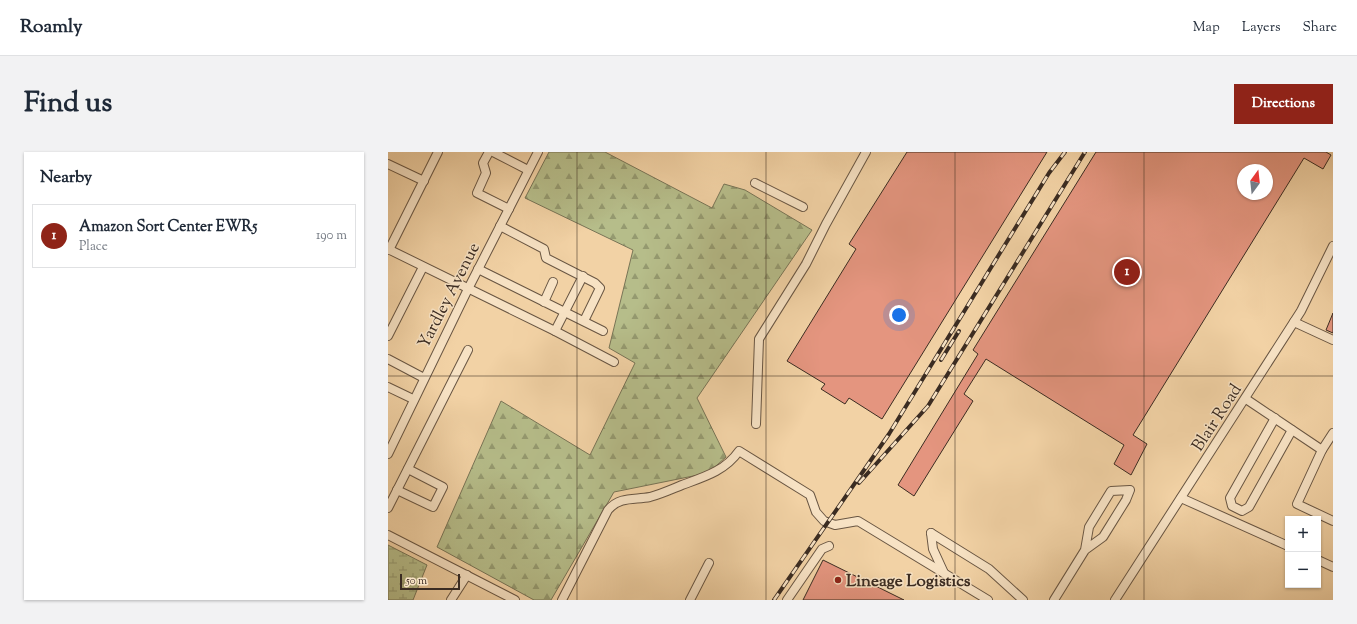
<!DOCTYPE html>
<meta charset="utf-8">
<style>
body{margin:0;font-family:"Sorts Mill Goudy",serif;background:#f2f2f3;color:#1f2937}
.controls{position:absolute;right:12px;bottom:12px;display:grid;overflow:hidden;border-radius:0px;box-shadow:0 1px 3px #0004}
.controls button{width:36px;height:36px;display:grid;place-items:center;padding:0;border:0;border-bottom:1px solid #e0e1e3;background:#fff;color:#1f2937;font:20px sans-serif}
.compass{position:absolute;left:849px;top:12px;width:36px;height:36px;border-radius:50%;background:#fff;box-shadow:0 1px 3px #0004;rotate:15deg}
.scale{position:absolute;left:12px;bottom:10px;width:60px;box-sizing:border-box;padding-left:4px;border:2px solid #3b2c22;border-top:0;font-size:11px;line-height:14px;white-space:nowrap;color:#3b2c22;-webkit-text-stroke:3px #f7e2c4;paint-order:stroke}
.you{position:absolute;left:511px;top:163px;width:14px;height:14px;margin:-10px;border:3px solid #fff;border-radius:50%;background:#1a73e8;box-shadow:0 0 0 6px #1a73e833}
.badge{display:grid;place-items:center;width:26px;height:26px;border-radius:50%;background:#8f2418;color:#fff;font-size:13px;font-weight:700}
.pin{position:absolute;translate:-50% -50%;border:2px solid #fff;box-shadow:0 1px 4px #0006}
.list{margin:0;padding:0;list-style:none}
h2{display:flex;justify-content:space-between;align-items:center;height:52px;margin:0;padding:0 16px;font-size:17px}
h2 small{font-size:13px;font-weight:400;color:#747a83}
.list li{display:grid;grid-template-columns:26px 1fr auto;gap:12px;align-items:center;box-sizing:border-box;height:64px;margin:0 8px 8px;padding:0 8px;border:1px solid #e0e1e3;border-radius:0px}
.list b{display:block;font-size:15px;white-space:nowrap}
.list p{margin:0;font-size:13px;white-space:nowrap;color:#747a83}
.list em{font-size:13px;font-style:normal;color:#747a83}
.map{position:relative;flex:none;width:945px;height:448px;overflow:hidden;border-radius:0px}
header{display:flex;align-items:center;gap:24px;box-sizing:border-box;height:56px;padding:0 20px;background:#fff;border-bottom:1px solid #e0e1e3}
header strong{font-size:19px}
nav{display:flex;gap:22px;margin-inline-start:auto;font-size:14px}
.intro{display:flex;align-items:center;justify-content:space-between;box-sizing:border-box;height:96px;padding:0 24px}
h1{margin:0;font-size:28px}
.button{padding:10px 18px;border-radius:0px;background:#8f2418;color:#fff;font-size:14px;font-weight:700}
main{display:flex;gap:24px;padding:0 24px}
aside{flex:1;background:#fff;border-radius:0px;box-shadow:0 1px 3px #0004}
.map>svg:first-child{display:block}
.forest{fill:url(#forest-firs);stroke:#787456}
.wetland{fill:url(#wetland-marsh);stroke:#787456}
.building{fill:#e4957f;stroke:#3b2c22;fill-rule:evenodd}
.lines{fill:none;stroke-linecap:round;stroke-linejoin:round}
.minor-casing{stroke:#695643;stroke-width:10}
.minor{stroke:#f7e2c4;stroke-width:8}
.rail-casing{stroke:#3b2c22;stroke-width:4}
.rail{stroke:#f7e2c4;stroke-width:2.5;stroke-dasharray:8;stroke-linecap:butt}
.grid{fill:none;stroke:#3b2c22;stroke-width:1;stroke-opacity:0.55}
.poi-dot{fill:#8f2418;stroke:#f7e2c4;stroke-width:1.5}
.labels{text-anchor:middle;stroke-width:3;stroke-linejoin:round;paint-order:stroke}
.street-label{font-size:17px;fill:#3b2c22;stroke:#f7e2c4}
.poi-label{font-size:17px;font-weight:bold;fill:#3b2c22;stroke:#f7e2c4;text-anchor:start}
</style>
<header>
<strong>Roamly</strong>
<nav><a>Map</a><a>Layers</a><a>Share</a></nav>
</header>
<div class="intro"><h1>Find us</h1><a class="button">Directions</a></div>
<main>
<aside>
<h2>Nearby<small></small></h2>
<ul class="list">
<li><span class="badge">1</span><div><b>Amazon Sort Center EWR5</b><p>Place</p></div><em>190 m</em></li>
</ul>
</aside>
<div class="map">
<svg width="945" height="448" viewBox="0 0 945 448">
<defs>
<pattern id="forest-firs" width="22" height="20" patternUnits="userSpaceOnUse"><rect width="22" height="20" fill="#b6bd8a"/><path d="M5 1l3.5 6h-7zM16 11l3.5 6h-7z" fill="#959a70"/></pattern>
<pattern id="wetland-marsh" width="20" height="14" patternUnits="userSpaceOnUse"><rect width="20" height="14" fill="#b6bd8a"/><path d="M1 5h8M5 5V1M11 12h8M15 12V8" fill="none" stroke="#959a70"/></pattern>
</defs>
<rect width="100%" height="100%" fill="#f2d2a5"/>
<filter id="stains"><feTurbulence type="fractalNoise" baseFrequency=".005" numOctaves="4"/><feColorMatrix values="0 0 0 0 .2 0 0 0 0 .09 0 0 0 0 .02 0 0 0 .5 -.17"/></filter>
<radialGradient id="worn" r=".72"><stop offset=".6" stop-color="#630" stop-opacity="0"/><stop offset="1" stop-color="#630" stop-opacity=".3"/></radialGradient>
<!-- forest -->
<polygon class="forest" points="161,0 217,0 324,56 336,32 357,38 424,78 309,246 338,305 320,321 226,340 163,448 146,448 49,395 113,249 202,303 247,211 221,196 245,98 137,46"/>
<!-- wetland -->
<polygon class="wetland" points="0,393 39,413 25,448 0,448"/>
<!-- building -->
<g class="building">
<polygon points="519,0 659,0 494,267 461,246 457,252 433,237 437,232 399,209 468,97 461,92"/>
<path d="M708 0H938L943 3 935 17 916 6 745 283 759 292 743 323 726 312 736 293 598 207 576 242 585 249 526 344 510 333 590 202 585 198ZM855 18H879V42H855Z"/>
<polygon points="945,161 945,181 938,178"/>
<polygon points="435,408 516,448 415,448"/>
</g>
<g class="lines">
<!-- minor casing -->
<g class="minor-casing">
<g id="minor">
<polyline points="101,0 95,11 98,21 89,41 121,57"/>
<polyline points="105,0 140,18"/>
<polyline points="0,12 36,29"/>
<polyline points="367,31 415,55"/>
<polyline points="112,74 156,97 158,106 207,131 212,136 196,169"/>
<polyline points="0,97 167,179 226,210"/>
<polyline points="1,98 50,0"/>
<polyline points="90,117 215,179"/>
<polyline points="156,150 165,130"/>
<polyline points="906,170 945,188"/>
<polyline points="167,179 195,124"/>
<polyline points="0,184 35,115"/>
<polyline points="0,207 36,226"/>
<polyline points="0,235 25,247"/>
<polyline points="858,247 934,298"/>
<polyline points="887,266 842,346 844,354 854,359 861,355 904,278"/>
<polyline points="368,272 371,187 418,112 438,72 478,0"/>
<polyline points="945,281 934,298 909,352 945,369"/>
<polyline points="0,302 80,137 150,0"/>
<polyline points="9,338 45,355 55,335 20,317"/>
<polyline points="793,346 900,394"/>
<polyline points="0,356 80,198"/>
<polyline points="543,381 601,417 635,448"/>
<polyline points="543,381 545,397 556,421"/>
<polyline points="0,383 127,448"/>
<polyline points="930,408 945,415"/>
<polyline points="63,448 79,423"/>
<path d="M174 448 220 358C232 344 246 348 262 345 273 342 284 337 294 333 316 325 337 319 351 299L422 343 428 360 436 369 447 373 470 369 600 448"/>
<polyline points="302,448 321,411"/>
<polyline points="399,448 434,397 441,394"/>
<polyline points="666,448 697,398 701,375 723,339 742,338 738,348 715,385 697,398"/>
<polyline points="727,448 913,159 945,94"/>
</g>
</g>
<!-- minor -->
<use href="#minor" class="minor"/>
<!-- rail casing -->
<g class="rail-casing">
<g id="rail">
<polyline points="553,208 571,179"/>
<polyline points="471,331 540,254 697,0"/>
<polyline points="386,448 501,282 661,21 677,0"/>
</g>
</g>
<!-- rail -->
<use href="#rail" class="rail"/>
</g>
<!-- grid -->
<path class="grid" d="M189 0V448M378 0V448M567 0V448M756 0V448M0 224H945"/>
<!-- markers -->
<circle class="poi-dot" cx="450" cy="428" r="4"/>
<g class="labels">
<!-- street labels -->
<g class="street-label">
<text transform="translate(60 143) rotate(-63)" y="6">Yardley Avenue</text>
<text transform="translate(828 265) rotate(-57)" y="6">Blair Road</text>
</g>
<!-- poi labels -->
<g class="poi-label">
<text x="458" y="434">Lineage Logistics</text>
</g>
</g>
<rect width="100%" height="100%" filter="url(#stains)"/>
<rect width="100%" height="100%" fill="url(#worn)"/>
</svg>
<div class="controls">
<button>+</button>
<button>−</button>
</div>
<svg class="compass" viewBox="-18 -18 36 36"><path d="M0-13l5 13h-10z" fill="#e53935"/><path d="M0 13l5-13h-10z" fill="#747a83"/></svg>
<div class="scale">50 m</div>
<div class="you"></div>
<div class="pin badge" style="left:739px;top:120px">1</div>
</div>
</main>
